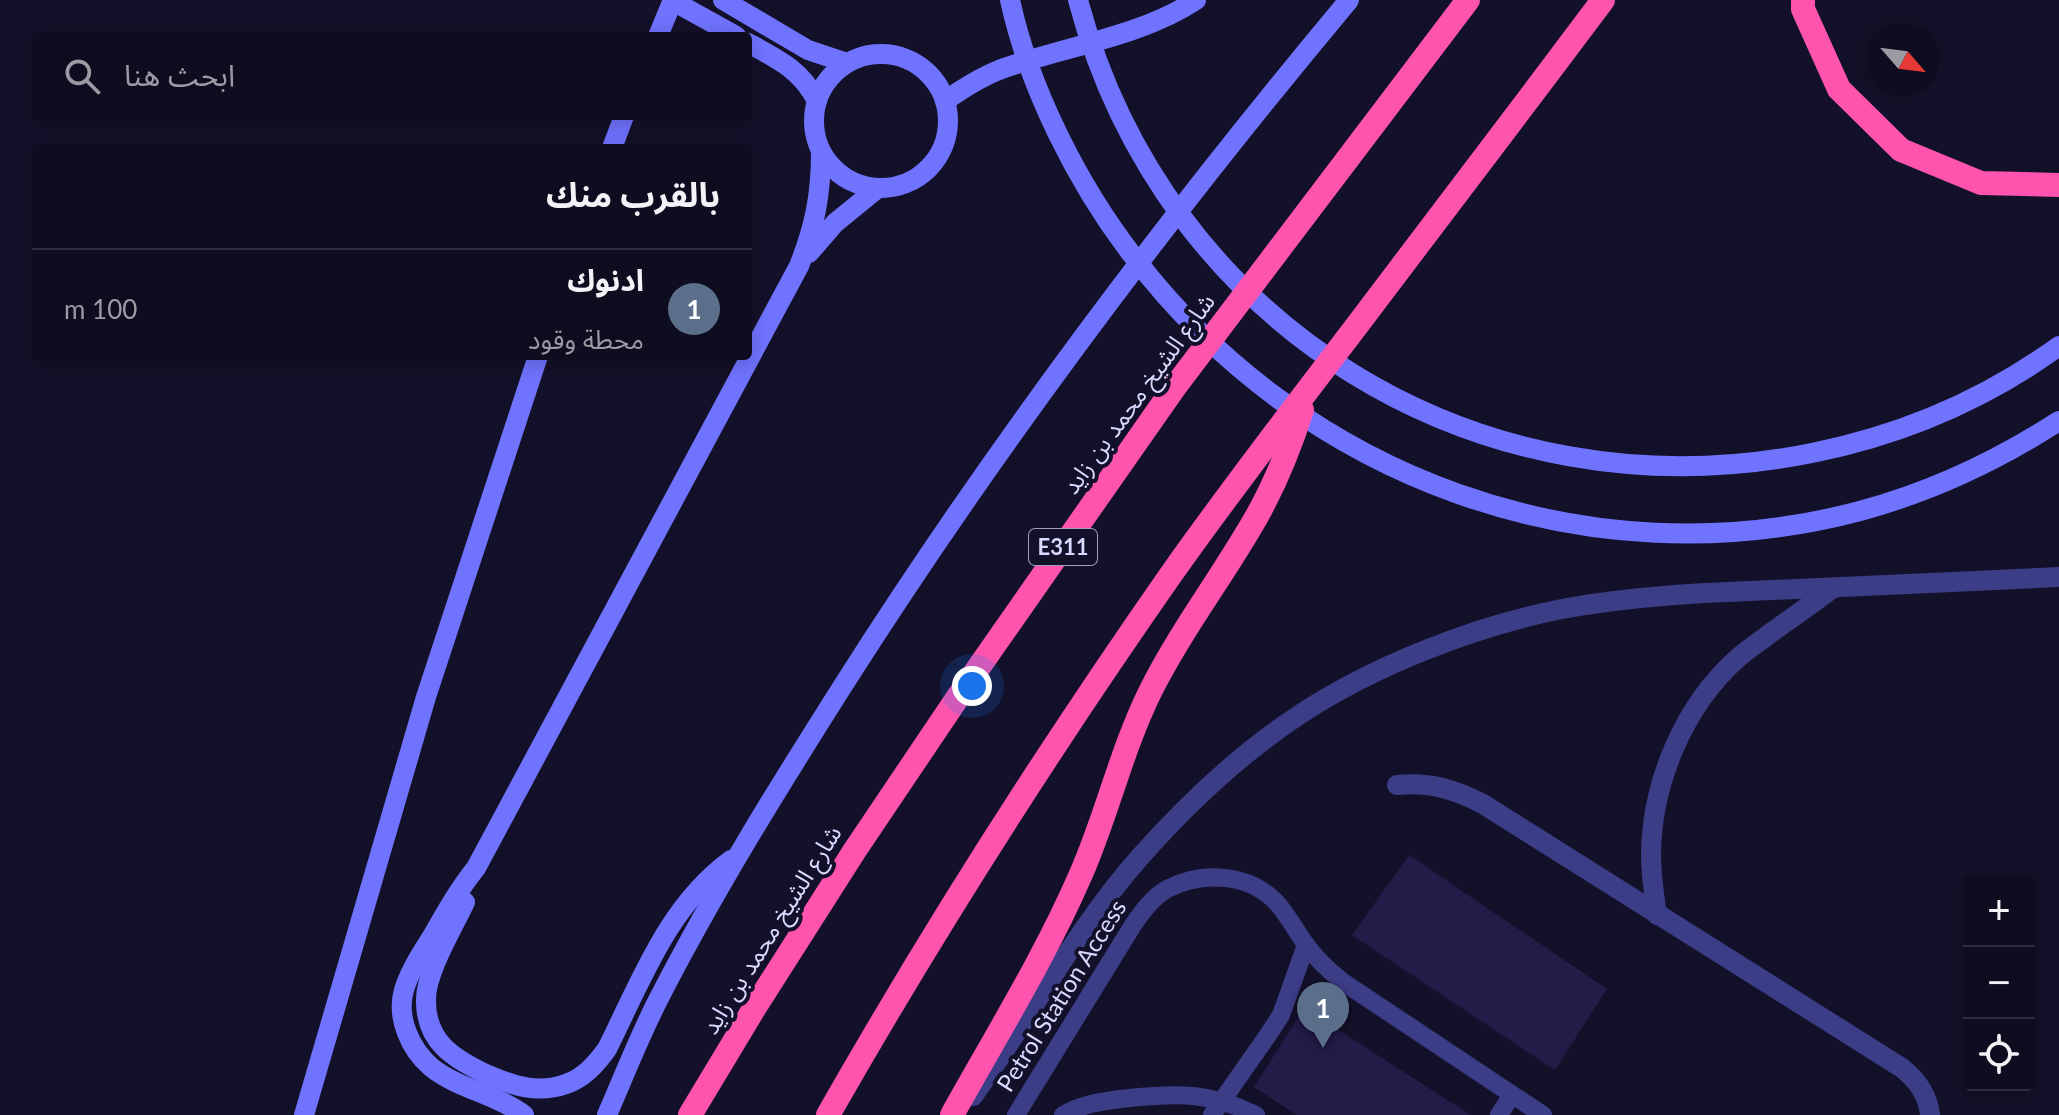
<!DOCTYPE html>
<html lang="ar">
<meta charset="utf-8">
<style>
body{margin:0;font-family:Lato,"Noto Sans Arabic",sans-serif;background:#1c1a2c;color:#f1f3f6;direction:rtl}
.controls{position:absolute;right:24px;bottom:24px;display:grid;overflow:hidden;border-radius:8px;box-shadow:0 4px 20px #0003}
.controls button{width:72px;height:72px;display:grid;place-items:center;padding:0;border:0;border-bottom:2px solid #2e2c3d;background:#0e0c1f;color:#f1f3f6;font:40px sans-serif}
.compass{position:absolute;left:1867px;top:24px;width:72px;height:72px;border-radius:50%;background:#0e0c1f;box-shadow:0 4px 20px #0003;rotate:118deg}
.you{position:absolute;left:972px;top:686px;width:28px;height:28px;margin:-20px;border:6px solid #fff;border-radius:50%;background:#1a73e8;box-shadow:0 0 0 12px #1a73e833}
.badge{display:grid;place-items:center;width:52px;height:52px;border-radius:50%;background:#0b8043;color:#fff;font-size:26px;font-weight:700}
.pin{position:absolute;translate:-50% -66px;filter:drop-shadow(0 2px 4px #0008)}
.pin::after{content:'';position:absolute;top:42px;width:28px;height:24px;background:inherit;clip-path:polygon(0 0,100% 0,50% 100%)}
.list{margin:0;padding:0;list-style:none}
h2{display:flex;justify-content:space-between;align-items:center;height:104px;margin:0;padding:0 32px;font-size:34px}
h2 small{font-size:26px;font-weight:400;color:#9b9ba4}
.list li{display:grid;grid-template-columns:52px 1fr auto;gap:24px;align-items:center;box-sizing:border-box;height:112px;padding:0 32px;border-top:2px solid #2e2c3d}
.list b{display:block;font-size:30px;white-space:nowrap}
.list p{margin:0;font-size:26px;white-space:nowrap;color:#9b9ba4}
.list em{font-size:26px;font-style:normal;color:#9b9ba4}
.icon{flex:none;width:44px;height:44px;fill:none;stroke:currentColor;stroke-width:2;stroke-linecap:round;stroke-linejoin:round}
.map{position:relative;flex:none;width:2059px;height:1115px;overflow:hidden;direction:ltr}
.search{position:absolute;background:#0e0c1f;box-shadow:0 4px 20px #0003;left:32px;top:32px;width:720px;height:88px;display:flex;align-items:center;gap:20px;box-sizing:border-box;padding:0 28px;border-radius:8px;color:#9b9ba4;font-size:30px}
.panel{position:absolute;background:#0e0c1f;box-shadow:0 4px 20px #0003;left:32px;top:144px;width:720px;height:216px;border-radius:8px;direction:rtl}
.map>svg:first-child{display:block}
.building{fill:#231c49}
.lines{fill:none;stroke-linecap:round;stroke-linejoin:round}
.service{stroke:#3c3d87;stroke-width:18}
.minor{stroke:#3c3d87;stroke-width:20}
.secondary{stroke:#7073fe;stroke-width:20}
.motorway{stroke:#fe54ae;stroke-width:24}
.labels{text-anchor:middle;stroke-width:8;stroke-linejoin:round;paint-order:stroke}
.shield{fill:#131029;stroke:#9e9cbf;stroke-width:2}
.shield-label{font-size:22px;font-weight:bold;fill:#dad8ff}
.street-label{font-size:24px;fill:#dad8ff;stroke:#131029}
</style>
<div class="map">
<svg width="2059" height="1115" viewBox="0 0 2059 1115">
<rect width="100%" height="100%" fill="#131029"/>
<!-- building -->
<g class="building">
<polygon points="1409,855 1607,989 1555,1070 1352,935"/>
<polygon points="1304,1008 1471,1115 1297,1115 1254,1087"/>
</g>
<g class="lines">
<!-- service -->
<g class="service">
<path d="M1016 1115 1133 925C1143 911 1152 898 1167 889 1201 871 1248 873 1276 902 1287 914 1295 929 1304 942 1315 958 1328 970 1343 982L1543 1115"/>
<path d="M1063 1115C1084 1103 1105 1101 1129 1098 1179 1093 1209 1092 1256 1115"/>
<polyline points="1212,1115 1268,1035 1281,1015 1306,945"/>
<polyline points="1499,1115 1512,1095"/>
</g>
<!-- minor -->
<g class="minor">
<path d="M1397 785C1430 782 1454 789 1483 804L1902 1068C1918 1081 1928 1095 1930 1115"/>
<path d="M1657 915C1654 895 1651 875 1651 854 1652 782 1684 705 1739 657 1748 649 1759 642 1768 635 1790 619 1812 604 1833 588"/>
<path d="M973 1096C1030 1018 1076 929 1140 857 1187 804 1240 754 1299 715 1373 666 1475 626 1562 609 1647 593 1733 592 1820 588 1899 585 1979 581 2059 577"/>
</g>
<!-- secondary -->
<g class="secondary">
<polyline points="723,0 808,50 847,63"/>
<path d="M1010 0C1029 88 1078 185 1133 256 1302 478 1588 583 1860 511 1931 492 1997 461 2059 421"/>
<path d="M1078 0C1165 327 1481 520 1812 453 1901 435 1986 399 2059 346"/>
<polyline points="673,1 736,36"/>
<polyline points="658,36 673,0"/>
<path d="M748 43C778 59 801 70 817 101"/>
<circle cx="881" cy="121" r="67"/>
<path d="M945 101C962 89 979 78 999 70 1061 47 1141 37 1196 0"/>
<polyline points="612,148 624,116"/>
<polyline points="809,253 835,223 878,188"/>
<path d="M465 902C453 928 426 972 426 999 425 1042 454 1059 488 1075 514 1086 538 1094 566 1084 584 1078 596 1064 607 1049 641 981 668 906 731 860"/>
<polyline points="304,1115 426,697 538,356"/>
<path d="M524 1115C496 1094 458 1089 431 1067 410 1049 396 1017 404 990 410 970 422 953 433 935 446 912 459 889 476 868L799 266C815 226 821 194 821 152"/>
<path d="M607 1115C623 1078 638 1040 656 1004 712 894 778 788 844 684 996 445 1167 218 1349 0"/>
</g>
<!-- motorway -->
<g class="motorway">
<polyline points="1803,0 1803,9 1839,89 1901,150 1981,183 2059,185"/>
<polyline points="690,1115 755,1007 855,850 958,697 1174,388 1468,0"/>
<path d="M828 1115C934 929 1049 749 1172 573 1230 491 1291 412 1352 332 1436 221 1520 111 1603 0"/>
<path d="M952 1115C996 1036 1045 957 1081 874 1107 815 1121 751 1150 692 1181 630 1223 576 1257 516 1276 482 1290 447 1302 410"/>
</g>
</g>
<g class="labels">
<!-- shield labels -->
<rect class="shield" x="1029" y="529" width="68" height="36" rx="6"/>
<g class="shield-label">
<text x="1063" y="555">E311</text>
</g>
<!-- street labels -->
<g class="street-label">
<text transform="translate(1139 394) rotate(-54)" y="8">شارع الشيخ محمد بن زايد</text>
<text transform="translate(772 930) rotate(-58)" y="8">شارع الشيخ محمد بن زايد</text>
<text transform="translate(1062 996) rotate(-58)" y="8">Petrol Station Access</text>
</g>
</g>
</svg>
<div class="controls">
<button>+</button>
<button>−</button>
<button><svg class="icon" aria-label="locate" viewBox="0 0 24 24"><circle cx="12" cy="12" r="6"/><path d="M12 2v4M12 18v4M2 12h4M18 12h4"/></svg></button>
</div>
<svg class="compass" viewBox="-18 -18 36 36"><path d="M0-13l5 13h-10z" fill="#e53935"/><path d="M0 13l5-13h-10z" fill="#9b9ba4"/></svg>
<div class="you"></div>
<div class="pin badge" style="left:1323px;top:1048px;background:#5c6f8a">1</div>
<div class="search"><svg class="icon" aria-label="search" viewBox="0 0 24 24"><circle cx="10" cy="10" r="6"/><path d="M15 15l6 6"/></svg>ابحث هنا</div>
<section class="panel">
<h2>بالقرب منك<small></small></h2>
<ul class="list">
<li><span class="badge" style="background:#5c6f8a">1</span><div><b>ادنوك</b><p>محطة وقود</p></div><em>100 m</em></li>
</ul>
</section>
</div>
